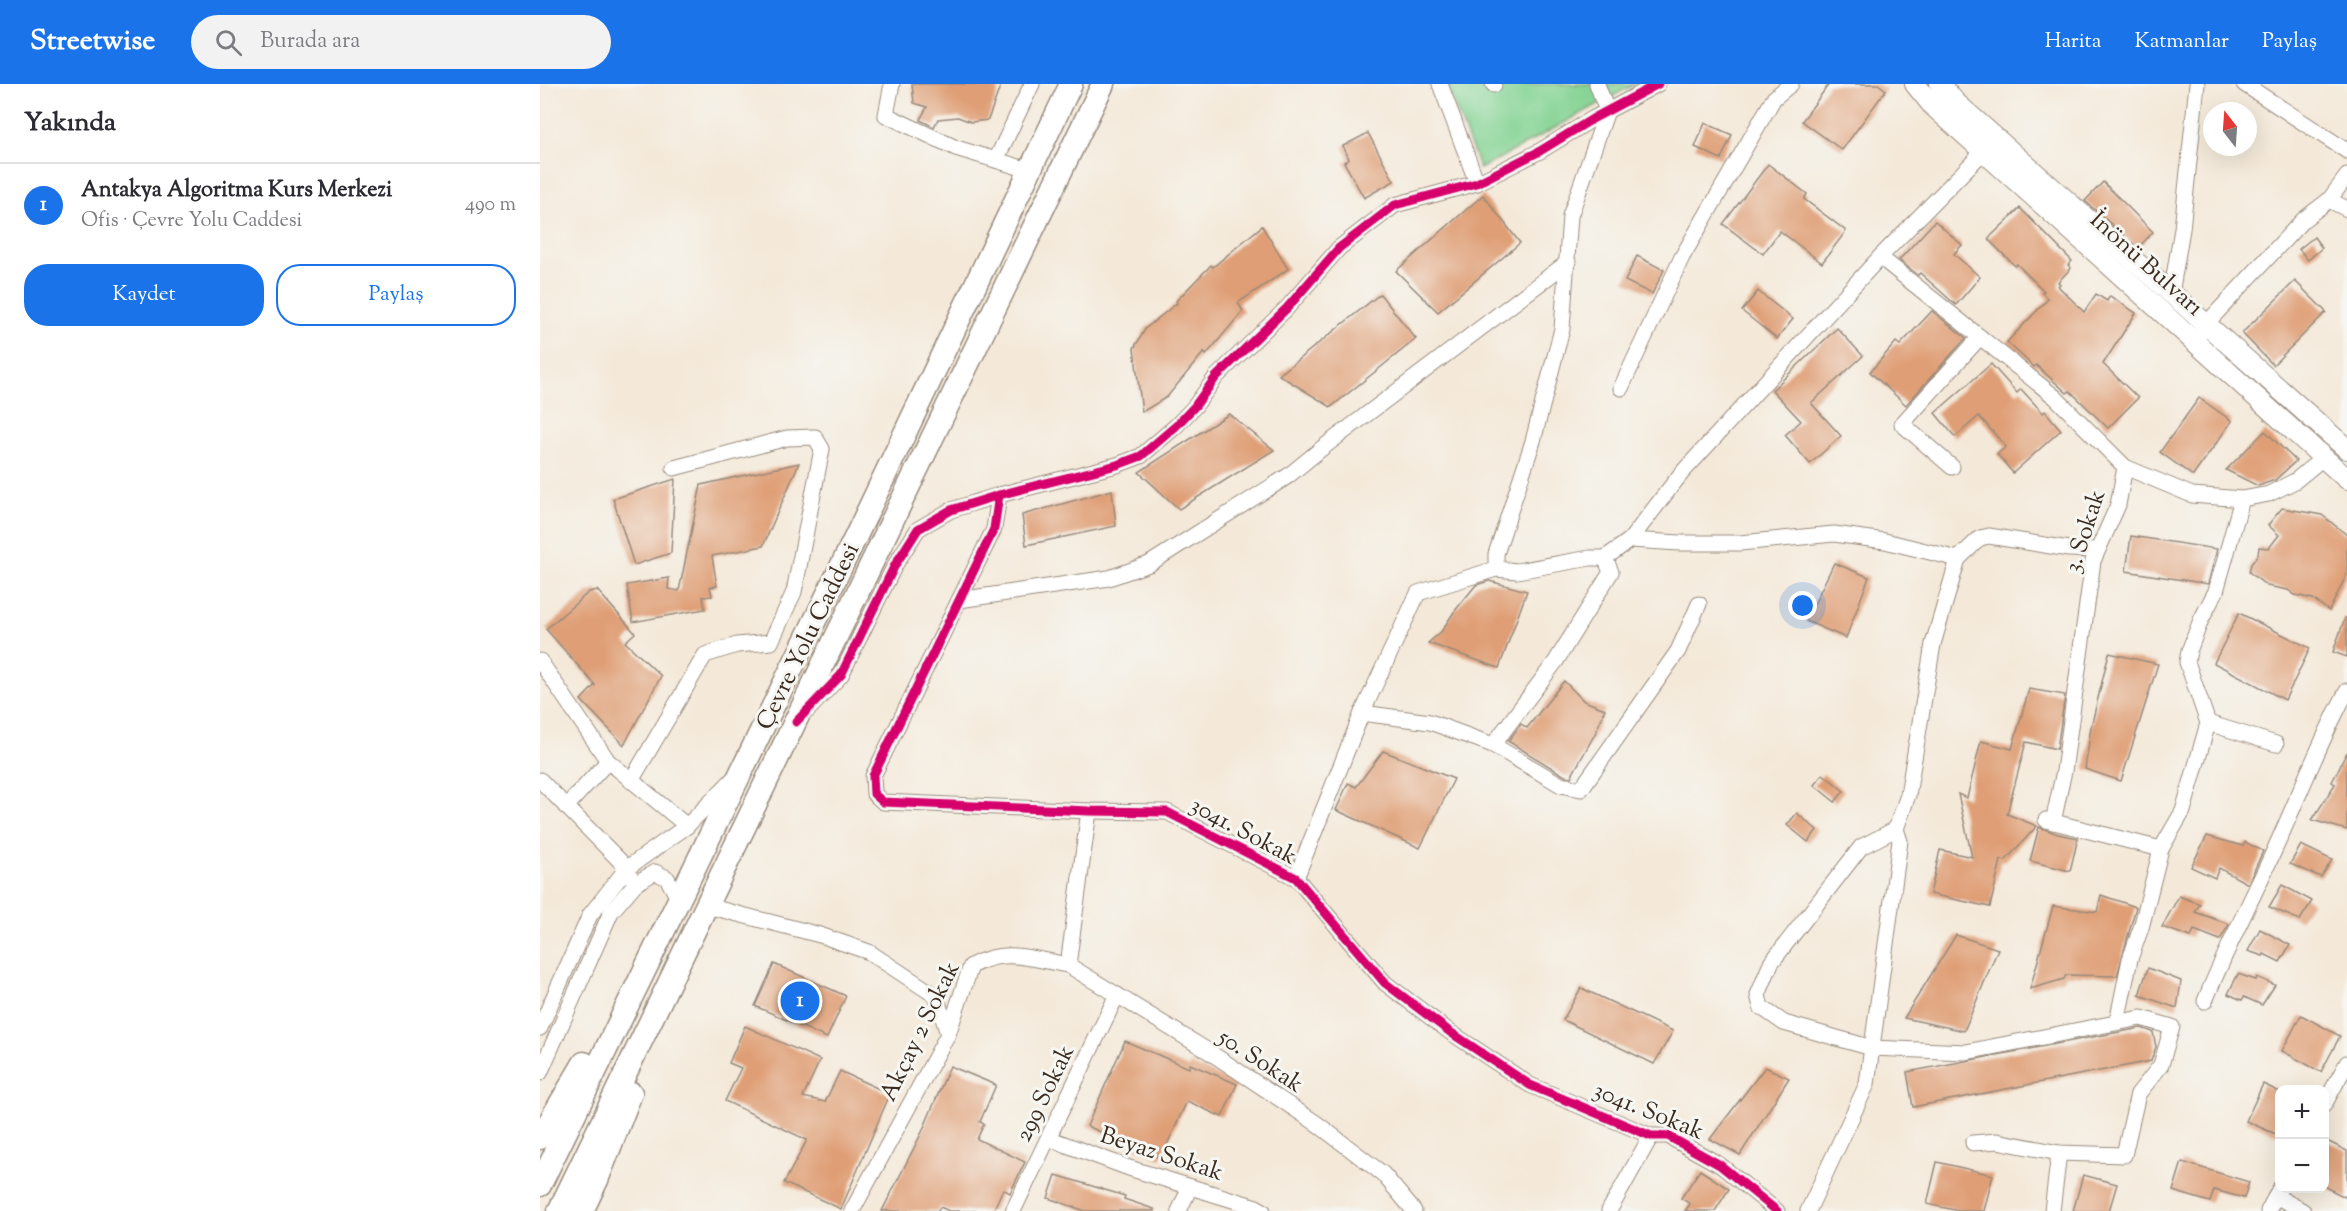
<!DOCTYPE html>
<html lang="tr">
<meta charset="utf-8">
<style>
body{margin:0;font-family:"Sorts Mill Goudy",serif;background:#f2f2f3;color:#2b2b33}
.controls{position:absolute;right:18px;bottom:18px;display:grid;overflow:hidden;border-radius:12px;box-shadow:0 6px 24px #0002}
.controls button{width:54px;height:54px;display:grid;place-items:center;padding:0;border:0;border-bottom:2px solid #e1e1e2;background:#fff;color:#2b2b33;font:30px sans-serif}
.compass{position:absolute;left:1663px;top:18px;width:54px;height:54px;border-radius:50%;background:#fff;box-shadow:0 6px 24px #0002;rotate:343deg}
.you{position:absolute;left:1263px;top:522px;width:21px;height:21px;margin:-15px;border:4px solid #fff;border-radius:50%;background:#1a73e8;box-shadow:0 0 0 9px #1a73e833}
.badge{display:grid;place-items:center;width:39px;height:39px;border-radius:50%;background:#1a73e8;color:#fff;font-size:20px;font-weight:700}
.pin{position:absolute;translate:-50% -50%;border:3px solid #fff;box-shadow:0 2px 6px #0006}
.list{margin:0;padding:0;list-style:none}
h2{display:flex;justify-content:space-between;align-items:center;height:78px;margin:0;padding:0 24px;font-size:26px}
h2 small{font-size:20px;font-weight:400;color:#7c7c81}
.list li{display:grid;grid-template-columns:39px 1fr auto;gap:18px;align-items:center;box-sizing:border-box;height:84px;padding:0 24px;border-top:2px solid #e1e1e2}
.list b{display:block;font-size:22px;white-space:nowrap}
.list p{margin:0;font-size:20px;white-space:nowrap;color:#7c7c81}
.list em{font-size:20px;font-style:normal;color:#7c7c81}
.actions{display:flex;gap:12px;padding:18px 24px}
.actions a{flex:1;padding:14px 0;border:2px solid #1a73e8;border-radius:24px;text-align:center;font-size:21px;color:#1a73e8}
.actions .main{background:#1a73e8;color:#fff}
.icon{flex:none;width:33px;height:33px;fill:none;stroke:currentColor;stroke-width:2;stroke-linecap:round;stroke-linejoin:round}
.map{position:relative;flex:none;width:1807px;height:1127px;overflow:hidden}
header{display:flex;align-items:center;gap:36px;box-sizing:border-box;height:84px;padding:0 30px;background:#1a73e8;color:#fff}
header strong{font-size:28px}
nav{display:flex;gap:33px;margin-inline-start:auto;font-size:21px}
.search{width:420px;height:54px;background:#f2f2f3;display:flex;align-items:center;gap:15px;box-sizing:border-box;padding:0 21px;border-radius:33px;color:#7c7c81;font-size:22px}
main{display:flex}
aside{flex:1;background:#fff}
.map>svg:first-child{display:block}
.green{fill:#83d393;stroke:#5f7e58;stroke-width:1.5}
.building{fill:#df9e75}
.lines{fill:none;stroke-linecap:round;stroke-linejoin:round}
.minor-casing{stroke:#988a7c;stroke-width:17}
.major-casing{stroke:#988a7c;stroke-width:22}
.highway-casing{stroke:#988a7c;stroke-width:25}
.minor{stroke:#fff;stroke-width:15}
.major{stroke:#fff;stroke-width:20}
.highway{stroke:#fff;stroke-width:22}
.cycleway-casing{stroke:#f6f6f2;stroke-width:13}
.cycleway{stroke:#d6006c;stroke-width:9}
.labels{text-anchor:middle;stroke-width:6;stroke-linejoin:round;paint-order:stroke}
.street-label{font-size:24px;fill:#3b2a1e;stroke:#f6f6f2}
</style>
<header>
<strong>Streetwise</strong>
<div class="search"><svg class="icon" aria-label="search" viewBox="0 0 24 24"><circle cx="10" cy="10" r="6"/><path d="M15 15l6 6"/></svg>Burada ara</div>
<nav><a>Harita</a><a>Katmanlar</a><a>Paylaş</a></nav>
</header>
<main>
<aside>
<h2>Yakında<small></small></h2>
<ul class="list">
<li><span class="badge">1</span><div><b>Antakya Algoritma Kurs Merkezi</b><p>Ofis · Çevre Yolu Caddesi</p></div><em>490 m</em></li>
</ul>
<div class="actions"><a class="main">Kaydet</a><a>Paylaş</a></div>
</aside>
<div class="map">
<svg width="1807" height="1127" viewBox="0 0 1807 1127">
<rect width="100%" height="100%" fill="#f6f6f2"/>
<filter id="ink" filterUnits="userSpaceOnUse"><feTurbulence type="fractalNoise" baseFrequency=".0167" numOctaves="2"/><feDisplacementMap in="SourceGraphic" scale="12" xChannelSelector="R" yChannelSelector="G"/><feConvolveMatrix kernelMatrix="1 2 1 2 8 2 1 2 1" color-interpolation-filters="sRGB"/></filter>
<filter id="wash" filterUnits="userSpaceOnUse"><feTurbulence type="fractalNoise" baseFrequency=".008" numOctaves="4" result="noise"/><feDisplacementMap in="SourceGraphic" scale="24" xChannelSelector="R" yChannelSelector="G"/><feGaussianBlur stdDeviation="1.35" result="paint"/><feColorMatrix in="noise" values="0 0 0 0 0 0 0 0 0 0 0 0 0 0 0 0 0 1.4 0 .05"/><feComposite in="paint" operator="in"/></filter>
<g filter="url(#wash)">
<rect width="100%" height="100%" fill="#f4e9d9"/>
<!-- green -->
<polygon class="green" points="906,0 1095,0 940,85"/>
<g id="blocks">
<!-- building -->
<g class="building">
<polygon points="372,0 461,0 448,36 431,38 418,33 398,35 394,43 380,36 387,23 374,19"/>
<polygon points="1289,0 1338,0 1346,6 1302,66 1262,37"/>
<polygon points="1165,39 1192,51 1181,75 1155,63"/>
<polygon points="828,49 854,97 824,114 804,78 809,75 803,62"/>
<polygon points="1228,80 1267,110 1264,115 1306,147 1282,179 1240,147 1223,170 1183,140"/>
<polygon points="1563,98 1613,148 1598,164 1545,117"/>
<polygon points="943,111 980,159 898,228 856,187"/>
<polygon points="1480,124 1532,177 1528,181 1531,184 1518,198 1520,200 1518,202 1544,228 1556,210 1567,217 1570,212 1596,229 1563,280 1598,314 1568,344 1530,307 1527,309 1496,281 1494,283 1467,258 1508,215 1502,209 1504,207 1477,180 1475,182 1448,155"/>
<polygon points="1395,137 1422,161 1414,170 1440,193 1416,221 1380,189 1378,191 1359,176"/>
<polygon points="722,142 748,185 698,219 703,227 666,271 664,268 627,313 602,328 594,264 606,244 637,219 636,217 671,181 673,183"/>
<polygon points="1774,153 1782,164 1768,176 1759,165"/>
<polygon points="1097,172 1124,186 1112,210 1085,197"/>
<polygon points="1755,197 1786,228 1733,281 1702,249"/>
<polygon points="1218,207 1253,235 1237,255 1202,227"/>
<polygon points="840,210 876,255 791,323 739,291"/>
<polygon points="1392,227 1426,254 1366,321 1330,288 1356,258 1360,261"/>
<polygon points="1297,244 1323,272 1271,319 1301,352 1270,380 1245,351 1261,337 1232,306"/>
<polygon points="1451,280 1477,309 1481,305 1503,329 1505,327 1521,346 1473,389 1457,370 1466,363 1439,332 1415,353 1395,329"/>
<polygon points="1659,314 1692,337 1653,392 1620,368"/>
<polygon points="689,330 734,366 639,425 599,388"/>
<polygon points="1725,347 1756,377 1735,396 1718,402 1686,386"/>
<polygon points="259,379 223,462 172,472 177,502 170,503 172,512 163,513 165,525 93,538 87,501 129,494 128,505 139,507 161,401"/>
<polygon points="135,395 131,469 94,481 73,415"/>
<polygon points="572,406 576,442 486,461 482,431"/>
<polygon points="1742,424 1782,431 1807,451 1807,490 1789,527 1773,515 1755,511 1748,506 1727,502 1709,488 1711,480 1718,471 1719,463 1729,464 1739,451 1728,441"/>
<polygon points="1591,452 1677,465 1668,500 1586,487"/>
<polygon points="1294,479 1329,493 1306,554 1266,537"/>
<polygon points="949,497 987,507 959,584 888,559 901,548 914,528 936,501"/>
<polygon points="57,506 95,549 85,558 121,592 84,661 41,616 55,601 6,545 49,508"/>
<polygon points="1699,529 1770,564 1745,616 1674,579"/>
<polygon points="1805,534 1807,534 1807,573 1793,568"/>
<polygon points="1569,569 1618,580 1581,697 1545,685 1551,643"/>
<polygon points="1024,597 1044,617 1065,625 1056,648 1031,693 1025,692 968,657 981,640 987,644"/>
<polygon points="1489,605 1525,611 1517,665 1486,658 1467,730 1497,742 1465,777 1461,776 1450,823 1390,810 1400,766 1432,773 1418,710 1427,714 1441,657 1472,665"/>
<polygon points="843,667 914,695 880,764 796,726 808,699 816,703"/>
<polygon points="1807,668 1807,746 1772,736 1795,700 1792,698"/>
<polygon points="1283,690 1304,707 1295,718 1274,701"/>
<polygon points="1257,729 1277,746 1268,758 1247,741"/>
<polygon points="1499,743 1518,750 1538,754 1530,787 1490,777"/>
<polygon points="1667,752 1703,762 1705,758 1723,767 1708,800 1679,784 1675,794 1651,783"/>
<polygon points="1761,761 1792,776 1781,793 1750,780"/>
<polygon points="1742,801 1772,817 1760,836 1729,823"/>
<polygon points="1561,811 1596,823 1577,892 1526,891 1524,895 1490,905 1513,822 1557,828"/>
<polygon points="1639,812 1660,820 1655,828 1689,840 1680,856 1654,846 1651,853 1622,843"/>
<polygon points="1720,845 1750,861 1740,878 1724,870 1723,872 1708,867"/>
<polygon points="1416,851 1458,865 1424,947 1364,934"/>
<polygon points="234,880 306,912 287,954 215,922"/>
<polygon points="1608,884 1641,897 1637,924 1599,911"/>
<polygon points="1698,890 1716,896 1717,893 1735,901 1722,921 1704,913 1702,916 1688,910"/>
<polygon points="1041,904 1133,947 1114,980 1023,936"/>
<polygon points="1761,931 1800,952 1781,988 1742,967"/>
<polygon points="205,942 280,976 263,1013 285,1018 300,987 350,1010 301,1125 244,1099 267,1056 185,1017 201,984 189,979"/>
<polygon points="1601,944 1613,948 1616,963 1611,977 1373,1023 1367,988"/>
<polygon points="585,957 649,984 650,980 697,1000 682,1033 647,1017 621,1074 547,1042"/>
<polygon points="410,982 456,1001 440,1038 444,1040 437,1055 485,1078 470,1109 463,1105 453,1127 409,1127 400,1123 398,1127 342,1127 382,1048"/>
<polygon points="1225,983 1249,994 1200,1071 1170,1055"/>
<polygon points="1723,1000 1740,1008 1740,1052 1706,1037"/>
<polygon points="1785,1056 1807,1067 1807,1114 1785,1103"/>
<polygon points="1397,1078 1453,1091 1444,1127 1419,1127 1387,1120"/>
<polygon points="1642,1078 1709,1098 1704,1114 1674,1106 1670,1118 1633,1107"/>
<polygon points="1160,1086 1189,1105 1175,1127 1145,1127 1150,1120 1141,1114"/>
<polygon points="516,1091 585,1112 584,1115 614,1125 614,1127 545,1127 508,1114"/>
<polygon points="1543,1091 1577,1100 1569,1127 1533,1127"/>
</g>
</g>
</g>
<g filter="url(#ink)">
<use href="#blocks" fill-opacity="0" stroke="#988a7c" stroke-width="1.5"/>
<g class="lines">
<!-- minor casing -->
<g class="minor-casing">
<g id="minor">
<polyline points="352,0 346,31 416,64 489,86"/>
<polyline points="900,0 937,99"/>
<polyline points="953,0 954,1"/>
<polyline points="1704,0 1807,67"/>
<polyline points="456,76 492,0"/>
<polyline points="1789,116 1807,125"/>
<polyline points="1340,173 1515,313 1585,383"/>
<polyline points="1631,210 1642,145 1657,0"/>
<polyline points="1660,250 1667,239 1763,136 1789,116 1807,92"/>
<polyline points="1081,304 1142,173 1234,14 1251,0"/>
<polyline points="1412,383 1362,340 1440,253"/>
<polyline points="459,411 454,445 333,692 334,710 343,718 549,727 627,728 756,794 845,899 910,948 990,1001 1111,1052 1128,1052 1180,1081 1237,1127"/>
<polyline points="1090,456 1140,459 1200,459 1294,450 1345,457 1418,475"/>
<polyline points="956,485 956,470 993,357 1022,245 1030,132 1067,27 1057,0"/>
<polyline points="419,516 569,494 609,480 748,392 781,365 1028,178"/>
<polyline points="0,577 68,677 147,742"/>
<polyline points="267,627 301,591 355,481 378,445 411,426 459,411 577,381 601,372 636,342 655,322 676,293 747,224 799,164 855,121 937,99 1000,67 1054,34 1118,0"/>
<polyline points="822,629 890,638 953,661 1021,701 1041,705 1138,567 1159,520"/>
<polyline points="1668,639 1736,660"/>
<polyline points="953,661 1016,577 1071,488 1065,474 1090,456 1140,391 1340,173 1444,67"/>
<polyline points="0,696 87,784 90,792"/>
<polyline points="91,697 165,571 197,561 231,558 254,508 282,365 275,353 247,354 134,384"/>
<polyline points="26,723 68,677"/>
<polyline points="1506,736 1621,765"/>
<polyline points="1513,738 1524,687 1553,477 1578,421 1585,383 1652,411 1702,415 1729,410 1755,397 1783,374"/>
<polyline points="1356,745 1321,763 1231,879 1218,911 1221,923 1244,939 1332,964 1426,968 1601,934 1632,943 1621,981 1598,1010 1584,1071 1519,1069 1457,1057 1433,1059"/>
<polyline points="756,794 822,629 878,509 956,485 977,487 1050,474 1065,474"/>
<polyline points="167,822 280,851 329,868 396,912 408,950"/>
<polyline points="528,881 668,967 776,1039 843,1090 874,1127"/>
<path d="M1665 917C1688 860 1717 806 1742 749 1763 702 1782 653 1807 607"/>
<polyline points="1577,938 1590,875 1601,844 1621,765 1643,727 1668,639 1647,578 1649,567 1661,536 1676,507 1702,415"/>
<polyline points="0,944 50,831 87,784 147,742 193,695"/>
<polyline points="0,989 71,828 95,800 115,788 127,794 139,816"/>
<polyline points="1784,1021 1807,979"/>
<polyline points="508,1054 589,1084 716,1123 723,1127"/>
<polyline points="1736,1112 1763,1127"/>
<path d="M312 1127 408 950 431 882C465 863 491 875 528 881L549 727"/>
<polyline points="473,1127 577,911"/>
<polyline points="639,1127 650,1103"/>
<polyline points="1069,1127 1111,1052"/>
<polyline points="1268,1127 1327,1000 1360,757 1356,745 1368,711 1393,560 1418,475 1440,454 1449,452 1529,465 1557,466"/>
<polyline points="1512,1127 1519,1069"/>
<polyline points="1728,1127 1740,1104"/>
</g>
</g>
<!-- major casing -->
<g class="major-casing">
<g id="major">
<polyline points="1375,0 1392,21 1807,395"/>
<polyline points="1400,0 1415,18 1807,365"/>
</g>
</g>
<!-- highway casing -->
<g class="highway-casing">
<g id="highway">
<polyline points="0,1054 44,979"/>
<polyline points="0,1101 316,452 531,0"/>
<polyline points="19,1127 563,0"/>
<polyline points="42,1127 57,1096 91,1009"/>
</g>
</g>
<!-- minor -->
<use href="#minor" class="minor"/>
<!-- major -->
<use href="#major" class="major"/>
<!-- highway -->
<use href="#highway" class="highway"/>
<!-- cycleway casing -->
<g class="cycleway-casing">
<g id="cycleway">
<polyline points="459,411 454,445 333,692 334,710 343,718 549,727 627,728 756,794 845,899 910,948 990,1001 1111,1052 1128,1052 1180,1081 1237,1127"/>
<polyline points="256,638 301,591 355,481 378,445 411,426 459,411 577,381 601,372 636,342 655,322 676,293 747,224 799,164 855,121 937,99 1000,67 1054,34 1118,0"/>
</g>
</g>
<!-- cycleway -->
<use href="#cycleway" class="cycleway"/>
</g>
</g>
<g class="labels">
<!-- street labels -->
<g class="street-label">
<text transform="translate(1607 179) rotate(42)" y="8">İnönü Bulvarı</text>
<text transform="translate(1544 447) rotate(-72)" y="8">3. Sokak</text>
<text transform="translate(267 552) rotate(-64)" y="8">Çevre Yolu Caddesi</text>
<text transform="translate(704 746) rotate(28)" y="8">3041. Sokak</text>
<text transform="translate(379 947) rotate(-64)" y="8">Akçay 2 Sokak</text>
<text transform="translate(721 976) rotate(33)" y="8">50. Sokak</text>
<text transform="translate(504 1009) rotate(-64)" y="8">299 Sokak</text>
<text transform="translate(1109 1026) rotate(22)" y="8">3041. Sokak</text>
<text transform="translate(622 1069) rotate(18)" y="8">Beyaz Sokak</text>
</g>
</g>
</svg>
<div class="controls">
<button>+</button>
<button>−</button>
</div>
<svg class="compass" viewBox="-18 -18 36 36"><path d="M0-13l5 13h-10z" fill="#e53935"/><path d="M0 13l5-13h-10z" fill="#7c7c81"/></svg>
<div class="you"></div>
<div class="pin badge" style="left:260px;top:917px">1</div>
</div>
</main>
